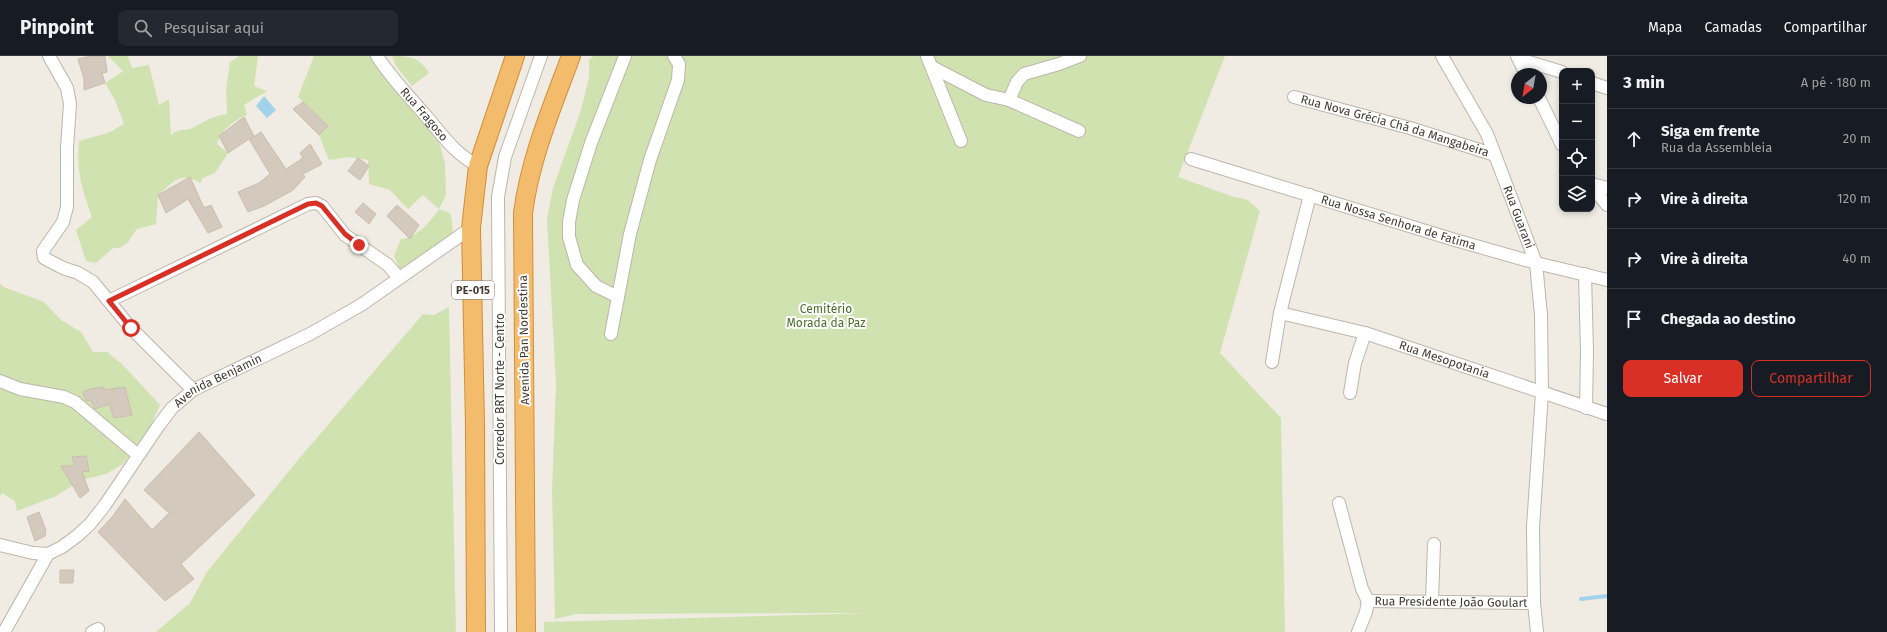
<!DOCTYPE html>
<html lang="pt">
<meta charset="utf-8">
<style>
body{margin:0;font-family:"Fira Sans",sans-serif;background:#242831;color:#f1f3f6}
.controls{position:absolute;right:12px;top:12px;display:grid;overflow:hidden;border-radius:8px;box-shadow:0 2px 6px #0003}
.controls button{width:36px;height:36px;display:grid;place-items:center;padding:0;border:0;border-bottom:1px solid #363941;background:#171b24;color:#f1f3f6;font:20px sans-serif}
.compass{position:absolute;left:1511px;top:12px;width:36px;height:36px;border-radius:50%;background:#171b24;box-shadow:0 2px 6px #0003;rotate:211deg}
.stop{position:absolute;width:12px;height:12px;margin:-9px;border:3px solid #d93025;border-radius:50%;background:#fff}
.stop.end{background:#d93025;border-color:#fff;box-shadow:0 1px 4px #0008}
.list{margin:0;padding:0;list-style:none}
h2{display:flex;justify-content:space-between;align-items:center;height:52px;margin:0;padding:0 16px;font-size:17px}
h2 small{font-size:13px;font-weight:400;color:#9ea1a6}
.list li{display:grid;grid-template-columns:26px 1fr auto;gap:12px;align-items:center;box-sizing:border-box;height:60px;padding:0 16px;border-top:1px solid #363941}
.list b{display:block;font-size:15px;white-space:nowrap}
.list p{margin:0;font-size:13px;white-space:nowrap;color:#9ea1a6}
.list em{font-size:13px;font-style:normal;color:#9ea1a6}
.actions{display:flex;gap:8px;padding:12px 16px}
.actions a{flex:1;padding:9px 0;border:1px solid #d93025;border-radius:8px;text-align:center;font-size:14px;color:#d93025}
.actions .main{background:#d93025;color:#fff}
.icon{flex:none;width:22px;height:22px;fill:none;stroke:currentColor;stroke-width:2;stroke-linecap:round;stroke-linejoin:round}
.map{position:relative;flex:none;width:1607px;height:576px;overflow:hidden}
header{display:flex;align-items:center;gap:24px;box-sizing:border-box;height:56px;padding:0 20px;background:#171b24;border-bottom:1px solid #363941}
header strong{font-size:19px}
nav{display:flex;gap:22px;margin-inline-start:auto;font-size:14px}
.search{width:280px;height:36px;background:#242831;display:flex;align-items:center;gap:10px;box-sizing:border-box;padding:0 14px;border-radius:8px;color:#9ea1a6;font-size:15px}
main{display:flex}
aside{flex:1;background:#171b24}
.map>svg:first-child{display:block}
.green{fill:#d0e2af}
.water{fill:#a3d3ea}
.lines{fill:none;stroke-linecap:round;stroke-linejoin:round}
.stream{stroke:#a3d3ea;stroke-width:4}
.building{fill:#d4c9bd;stroke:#cbbdae}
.minor-casing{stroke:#beb5aa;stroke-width:14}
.highway-casing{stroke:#d18e3d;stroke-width:20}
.minor{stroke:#fff;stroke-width:12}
.highway{stroke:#f3bb6c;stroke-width:18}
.route{stroke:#d93025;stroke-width:5}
.labels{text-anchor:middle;stroke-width:4;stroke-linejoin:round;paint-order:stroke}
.shield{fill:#fff;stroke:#7b7671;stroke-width:1}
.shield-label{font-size:11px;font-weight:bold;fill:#423b34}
.street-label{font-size:12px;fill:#423b34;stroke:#fff}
.park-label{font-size:12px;fill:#4b6f2c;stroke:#fff}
</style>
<header>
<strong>Pinpoint</strong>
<div class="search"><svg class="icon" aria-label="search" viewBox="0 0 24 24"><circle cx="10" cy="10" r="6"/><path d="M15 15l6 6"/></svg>Pesquisar aqui</div>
<nav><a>Mapa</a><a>Camadas</a><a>Compartilhar</a></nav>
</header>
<main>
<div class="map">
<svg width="1607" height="576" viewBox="0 0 1607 576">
<rect width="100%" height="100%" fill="#f0ece4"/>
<!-- green -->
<g class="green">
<path d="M108 0H128L132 12 149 9 159 49 169 43 171 79C182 71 182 76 192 72 205 66 211 60 227 58L226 34 230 6 239 0H258L254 30 267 35 244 49 247 59C234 64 221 74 217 88L228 97 215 117 203 122 200 127C179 115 174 126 158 139L156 168 137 173 129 185 120 192H113L96 207 86 205 76 174 92 161C82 134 76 114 79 85L108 77 124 68 115 44 105 27 123 15Z"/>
<path d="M314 0H378L439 86 445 107 446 139 439 153 450 157 452 166 453 178 401 216 394 200 401 183C417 182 431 165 439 153L423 139 408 153 390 134 369 128 368 104 349 101 329 104 319 79 328 70 298 41Z"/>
<path d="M392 0C410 0 419 1 429 17L412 30 396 10Z"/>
<polygon points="593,0 1225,0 1178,121 1231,140 1248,144 1260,155 1220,297 1281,362 1285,576 544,576 544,566 870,557 576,558 555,563 552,435 556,328 547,164 553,132 581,54 589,21 589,4"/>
<polygon points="0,228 4,231 44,246 61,264 81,276 93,296 107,296 122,308 160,349 151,369 123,408 106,418 82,424 54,441 17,455 15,445 2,437 0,440"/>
<polygon points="449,251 456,576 156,576 190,547 207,516 297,405 423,258 434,259"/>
</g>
<!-- water -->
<polygon class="water" points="264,40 276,54 267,62 256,50"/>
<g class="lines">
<!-- stream -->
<polyline class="stream" points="1581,543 1607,540"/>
</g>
<!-- building -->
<g class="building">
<polygon points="91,0 105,0 107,16 102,17 105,27 84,34 84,23 78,3"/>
<polygon points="303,46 328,70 319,79 293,53"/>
<polygon points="244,61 254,80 250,83 261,76 286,113 303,102 300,97 310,88 322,108 303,118 305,121 293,134 264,150 248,156 238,136 259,127 270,118 249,83 228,97 219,80"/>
<polygon points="358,102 369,110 360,124 348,115"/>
<polygon points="190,121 204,152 211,149 222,171 208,177 188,143 166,157 158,139"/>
<polygon points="363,147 376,158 369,168 355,156"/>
<polygon points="397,149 419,169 410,183 387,160"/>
<polygon points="104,331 104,334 125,331 132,359 114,362 109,348 95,353 91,344 86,345 83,336 90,333"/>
<polygon points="199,376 255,439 181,508 194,523 165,545 98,476 113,460 125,443 152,474 169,457 144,434"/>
<polygon points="86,400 89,415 82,416 89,435 80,442 61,410 75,410 72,401"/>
<polygon points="39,456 46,474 45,480 35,485 27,461"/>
<polygon points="60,514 74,514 73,527 60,527"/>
</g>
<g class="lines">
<!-- minor casing -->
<g class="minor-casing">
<g id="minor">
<polyline points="49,0 67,32 70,48 67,92 67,151 63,166 43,195 44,202 63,212 78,217 93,226 131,272 193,334"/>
<path id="s1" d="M377 0C391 22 409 40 426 60 444 81 453 96 478 110"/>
<polyline points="927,0 961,85"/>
<path id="s2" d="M1442 0 1487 78 1536 207 1541 259 1542 337 1533 471 1534 547 1537 576"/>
<polyline points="1517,0 1526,18"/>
<polyline points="1519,3 1562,16"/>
<polyline points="932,11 986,39 1009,44 1017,26 1024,18 1059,8 1080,0"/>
<polyline points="1592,27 1607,32"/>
<path id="s3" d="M1294 41 1410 72 1495 99"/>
<polyline points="1539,42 1562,89"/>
<polyline points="1009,44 1079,75"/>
<path id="s4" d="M1191 103 1455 184 1536 207 1607 224"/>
<polyline points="1592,128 1607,132"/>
<polyline points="1592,131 1607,149"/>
<polyline points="1585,218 1587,296 1586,352"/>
<polyline points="618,241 596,230 577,209 569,181 569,166 573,144 591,87 625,0"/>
<polyline points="109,245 308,148 316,147 322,150 345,179 388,209 399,222"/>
<path id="s5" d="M1280 257 1365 277 1607 358"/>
<polyline points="611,278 630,178 650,104 678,24 679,8 674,0"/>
<polyline points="1272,306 1280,257 1310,139"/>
<polyline points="0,325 20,333 64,341 75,346 138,399"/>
<polyline points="1350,337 1355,307 1365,277"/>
<polyline points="1339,447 1362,533 1368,545"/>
<path id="s6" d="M0 489 33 497 48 498 62 491 77 480 90 468 105 449 159 369 172 352 193 334 310 278 361 249 471 172"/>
<path id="s7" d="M1368 545 1534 547"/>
<polyline points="1432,545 1434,488"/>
<polyline points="4,576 48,498"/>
<polyline points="92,576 98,573"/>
<polyline points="501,576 498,141 505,101 541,0"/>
<polyline points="1358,576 1366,556 1368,545"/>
</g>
</g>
<!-- highway casing -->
<g class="highway-casing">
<g id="highway">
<polyline points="476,576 475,369 471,172 478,110 515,0"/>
<path d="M526 576 523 157C530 103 552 51 571 0"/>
</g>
</g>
<!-- minor -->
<use href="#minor" class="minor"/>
<!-- highway -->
<use href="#highway" class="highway"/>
</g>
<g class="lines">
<!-- route -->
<polyline class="route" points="131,272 109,245 308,148 316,147 322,150 345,178 359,189"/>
</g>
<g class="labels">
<!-- shield labels -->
<rect class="shield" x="452" y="225" width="42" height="18" rx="3"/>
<g class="shield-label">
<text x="473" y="238">PE-015</text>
</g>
<!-- street labels -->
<g class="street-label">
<text dy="4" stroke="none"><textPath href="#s1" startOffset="75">Rua Fragoso</textPath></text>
<text dy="4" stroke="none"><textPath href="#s3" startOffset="105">Rua Nova Grécia Chá da Mangabeira</textPath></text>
<text dy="4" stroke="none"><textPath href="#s2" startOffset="179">Rua Guarani</textPath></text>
<text dy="4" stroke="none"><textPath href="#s4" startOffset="217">Rua Nossa Senhora de Fatima</textPath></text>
<text transform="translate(524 284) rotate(-91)" y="4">Avenida Pan Nordestina</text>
<text dy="4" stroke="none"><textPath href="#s5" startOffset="171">Rua Mesopotania</textPath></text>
<text dy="4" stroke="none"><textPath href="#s6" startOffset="297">Avenida Benjamin</textPath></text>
<text transform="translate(500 333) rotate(-90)" y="4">Corredor BRT Norte - Centro</text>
<text dy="4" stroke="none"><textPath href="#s7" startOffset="83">Rua Presidente João Goulart</textPath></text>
</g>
<!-- park labels -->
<g class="park-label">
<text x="826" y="257">Cemitério<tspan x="826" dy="14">Morada da Paz</tspan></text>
</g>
</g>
</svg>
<div class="controls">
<button>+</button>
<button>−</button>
<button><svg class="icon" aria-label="locate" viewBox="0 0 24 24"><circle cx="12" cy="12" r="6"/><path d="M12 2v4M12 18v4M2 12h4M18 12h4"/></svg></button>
<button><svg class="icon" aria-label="layers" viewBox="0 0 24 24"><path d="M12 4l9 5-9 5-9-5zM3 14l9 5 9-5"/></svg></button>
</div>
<svg class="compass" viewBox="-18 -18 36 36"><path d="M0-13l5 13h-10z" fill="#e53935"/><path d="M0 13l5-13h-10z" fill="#9ea1a6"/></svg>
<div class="stop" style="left:131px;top:272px"></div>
<div class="stop end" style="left:359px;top:189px"></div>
</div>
<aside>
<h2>3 min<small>A pé · 180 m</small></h2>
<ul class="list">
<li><svg class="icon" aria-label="ahead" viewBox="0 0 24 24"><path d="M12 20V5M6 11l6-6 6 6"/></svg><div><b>Siga em frente</b><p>Rua da Assembleia</p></div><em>20 m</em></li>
<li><svg class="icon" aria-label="right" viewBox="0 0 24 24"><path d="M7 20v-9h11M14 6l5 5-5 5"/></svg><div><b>Vire à direita</b></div><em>120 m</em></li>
<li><svg class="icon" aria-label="right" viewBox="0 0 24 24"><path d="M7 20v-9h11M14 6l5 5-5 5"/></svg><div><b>Vire à direita</b></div><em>40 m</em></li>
<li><svg class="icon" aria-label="arrive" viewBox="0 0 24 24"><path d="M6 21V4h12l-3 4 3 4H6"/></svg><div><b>Chegada ao destino</b></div></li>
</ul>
<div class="actions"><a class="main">Salvar</a><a>Compartilhar</a></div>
</aside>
</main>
